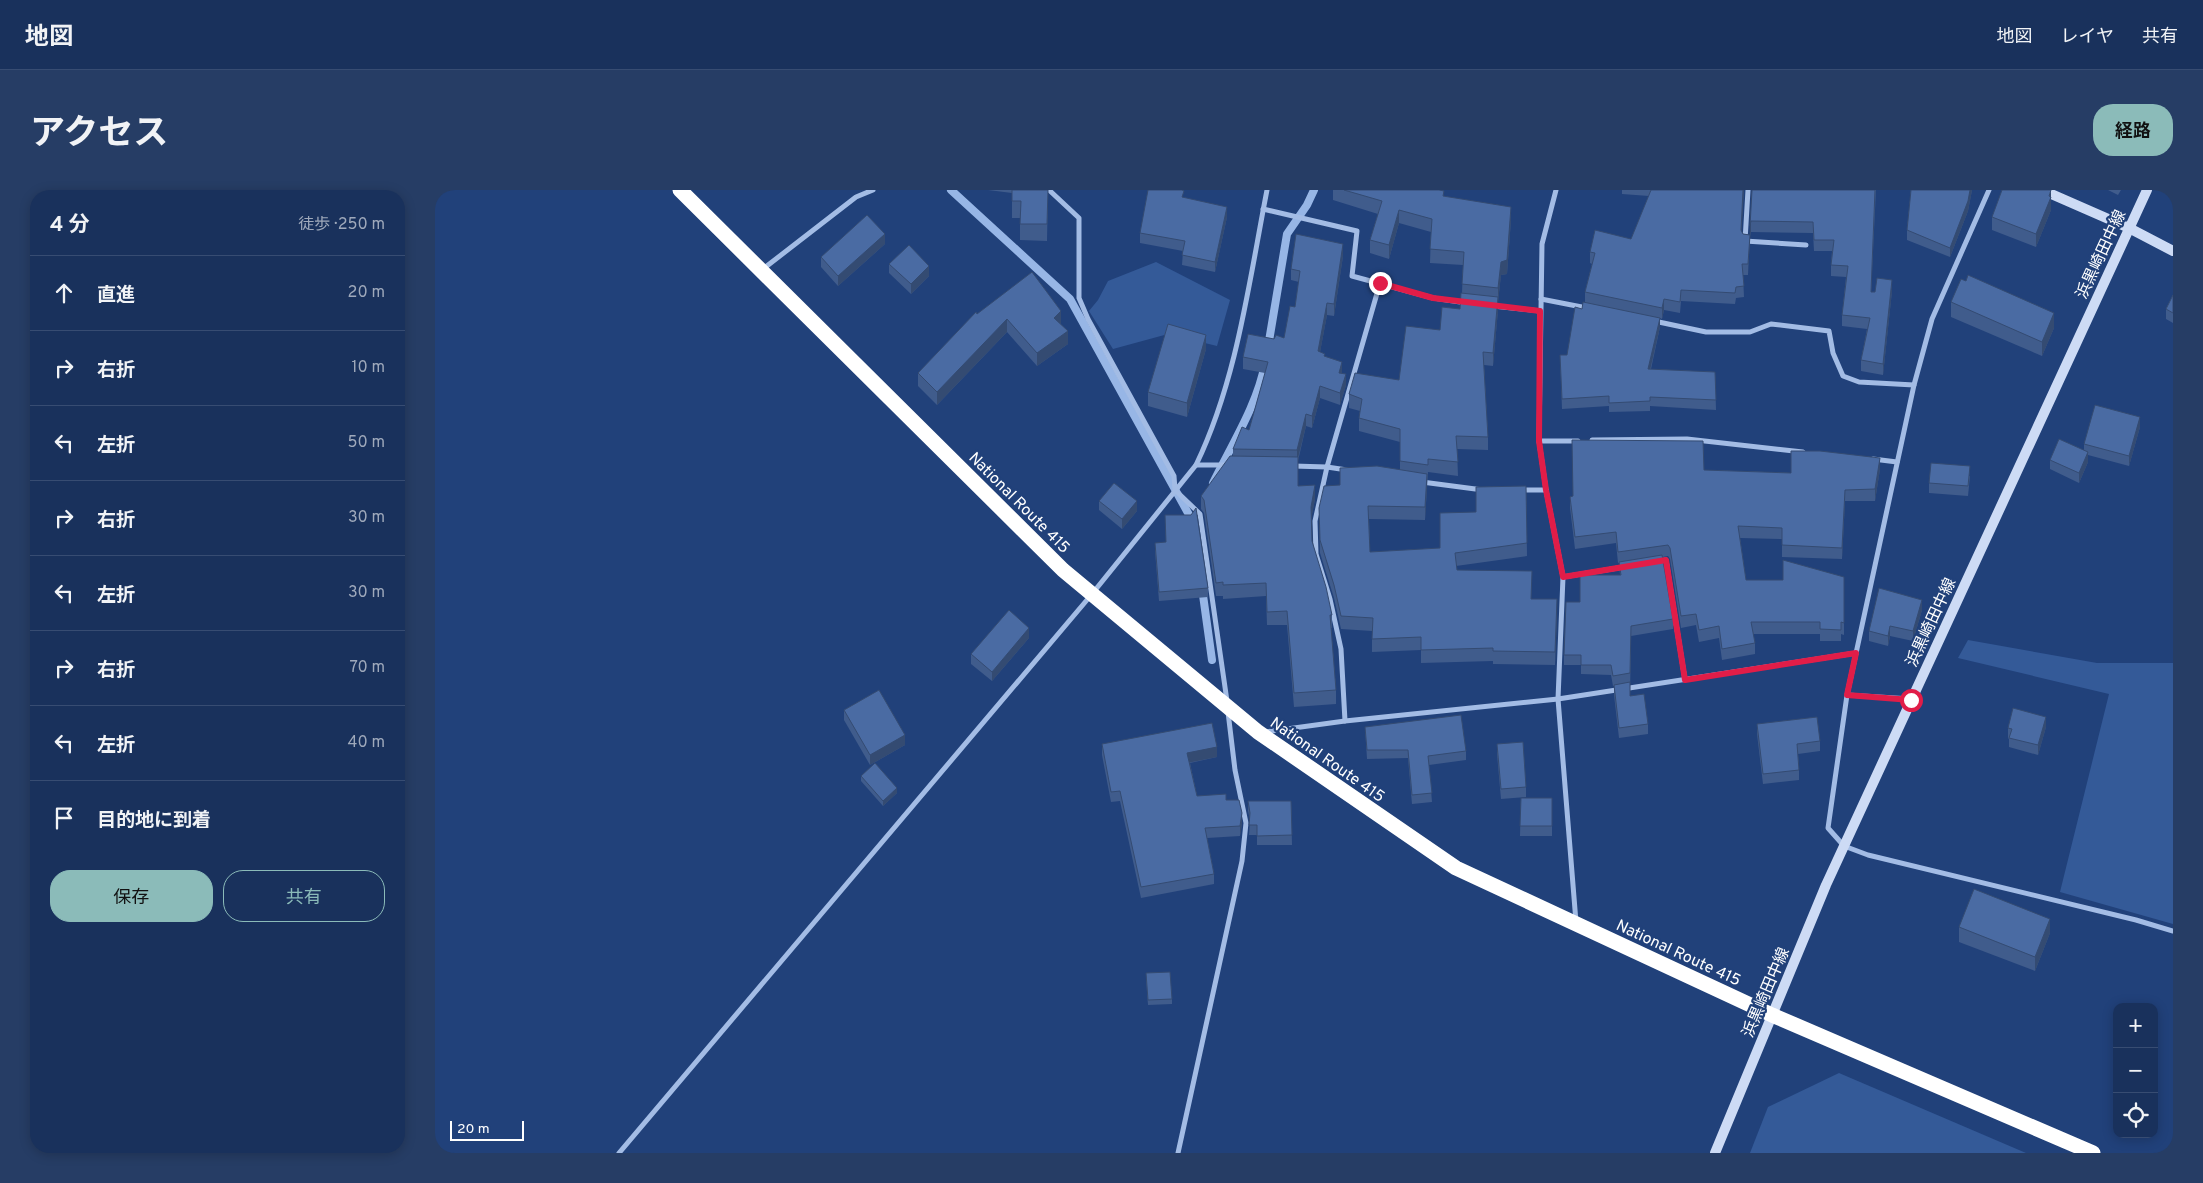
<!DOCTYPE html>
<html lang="ja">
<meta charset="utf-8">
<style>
body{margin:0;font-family:Overpass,"Noto Sans JP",sans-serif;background:#263d65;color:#f1f3f6}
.controls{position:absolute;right:15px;bottom:15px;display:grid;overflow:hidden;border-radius:10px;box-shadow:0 2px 12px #0003}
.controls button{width:45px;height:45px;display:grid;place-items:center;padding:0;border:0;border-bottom:1px solid #374c72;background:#19315c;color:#f1f3f6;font:25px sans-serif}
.scale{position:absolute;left:15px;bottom:12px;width:74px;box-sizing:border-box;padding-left:5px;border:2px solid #fff;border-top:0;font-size:14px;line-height:18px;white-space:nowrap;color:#fff;-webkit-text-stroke:4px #21417a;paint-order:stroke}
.stop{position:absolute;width:15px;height:15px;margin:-11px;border:4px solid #e11d48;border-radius:50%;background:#fff}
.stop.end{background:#e11d48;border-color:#fff;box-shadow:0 1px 5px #0008}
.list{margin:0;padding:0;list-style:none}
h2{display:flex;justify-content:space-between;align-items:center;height:65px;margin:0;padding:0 20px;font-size:21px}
h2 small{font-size:16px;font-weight:400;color:#9fa9bb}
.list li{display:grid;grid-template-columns:32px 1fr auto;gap:15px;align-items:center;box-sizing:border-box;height:75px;padding:0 20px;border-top:1px solid #374c72}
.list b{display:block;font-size:19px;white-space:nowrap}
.list em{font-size:16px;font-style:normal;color:#9fa9bb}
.actions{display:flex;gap:10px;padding:15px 20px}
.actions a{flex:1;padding:11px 0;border:1px solid #8bbbb9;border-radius:20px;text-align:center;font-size:18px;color:#8bbbb9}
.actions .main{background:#8bbbb9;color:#111}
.icon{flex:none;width:28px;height:28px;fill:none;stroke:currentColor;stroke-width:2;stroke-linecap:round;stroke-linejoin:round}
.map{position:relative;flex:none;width:1738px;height:963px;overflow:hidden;border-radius:20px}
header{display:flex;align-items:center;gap:30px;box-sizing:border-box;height:70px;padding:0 25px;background:#19315c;border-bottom:1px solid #374c72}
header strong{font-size:24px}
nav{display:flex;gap:28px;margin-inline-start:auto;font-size:18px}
.intro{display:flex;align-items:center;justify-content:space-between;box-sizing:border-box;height:120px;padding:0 30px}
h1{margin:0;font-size:35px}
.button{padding:12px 22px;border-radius:20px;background:#8bbbb9;color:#111;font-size:18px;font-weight:700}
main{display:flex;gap:30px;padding:0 30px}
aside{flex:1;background:#19315c;border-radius:20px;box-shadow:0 2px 12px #0003}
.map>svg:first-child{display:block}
.green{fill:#345a98}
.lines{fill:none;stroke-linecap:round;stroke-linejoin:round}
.stream{stroke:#97b6e6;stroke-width:8}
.street{stroke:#a3bce5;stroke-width:5}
.secondary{stroke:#cddbf5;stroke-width:10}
.highway{stroke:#fff;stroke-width:15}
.wall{fill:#405c8c}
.shaded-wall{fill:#344b72}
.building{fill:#4a6ba3;stroke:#344b72}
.route{stroke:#e11d48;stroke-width:6}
.labels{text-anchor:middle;stroke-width:4.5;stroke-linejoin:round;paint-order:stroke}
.street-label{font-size:16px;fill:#fff;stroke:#21417a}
</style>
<header>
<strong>地図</strong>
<nav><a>地図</a><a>レイヤ</a><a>共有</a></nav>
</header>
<div class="intro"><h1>アクセス</h1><a class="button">経路</a></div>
<main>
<aside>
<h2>4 分<small>徒歩 · 250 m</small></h2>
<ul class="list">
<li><svg class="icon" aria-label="ahead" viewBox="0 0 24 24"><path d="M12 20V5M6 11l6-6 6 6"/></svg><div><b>直進</b></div><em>20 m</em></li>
<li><svg class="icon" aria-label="right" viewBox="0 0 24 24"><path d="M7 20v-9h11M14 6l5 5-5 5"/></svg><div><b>右折</b></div><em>10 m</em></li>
<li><svg class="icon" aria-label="left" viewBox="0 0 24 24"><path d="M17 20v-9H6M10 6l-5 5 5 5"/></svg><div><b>左折</b></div><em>50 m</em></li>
<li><svg class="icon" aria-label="right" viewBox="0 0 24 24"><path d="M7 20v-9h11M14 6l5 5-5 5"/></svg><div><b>右折</b></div><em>30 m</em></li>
<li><svg class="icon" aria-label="left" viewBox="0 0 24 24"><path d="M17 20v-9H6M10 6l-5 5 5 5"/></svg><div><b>左折</b></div><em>30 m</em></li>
<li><svg class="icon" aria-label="right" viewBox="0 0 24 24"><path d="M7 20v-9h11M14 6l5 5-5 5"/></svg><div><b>右折</b></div><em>70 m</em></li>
<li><svg class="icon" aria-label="left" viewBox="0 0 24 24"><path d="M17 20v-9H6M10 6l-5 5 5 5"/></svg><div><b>左折</b></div><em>40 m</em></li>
<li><svg class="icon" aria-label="arrive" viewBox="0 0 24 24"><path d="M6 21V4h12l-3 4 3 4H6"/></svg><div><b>目的地に到着</b></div></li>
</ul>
<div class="actions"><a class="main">保存</a><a>共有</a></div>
</aside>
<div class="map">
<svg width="1738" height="963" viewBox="0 0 1738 963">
<rect width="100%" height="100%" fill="#21417a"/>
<!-- green -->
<g class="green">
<polygon points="721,72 795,110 782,156 733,144 678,159 654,121 663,110 673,91"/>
<polygon points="1533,450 1662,473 1738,473 1738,734 1625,702 1674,504 1523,468"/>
<polygon points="1404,883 1591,963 1315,963 1333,917"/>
</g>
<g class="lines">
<!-- stream -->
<g class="stream">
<polyline points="516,0 635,109 758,332"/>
<polyline points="833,157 852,44 872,15 879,0"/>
<path d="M778 293C796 256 823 214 830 173"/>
<polyline points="767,398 777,470"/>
</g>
<!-- street -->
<g class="street">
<polyline points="614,0 644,28 644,108 653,129 739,286 740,300 765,324 792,511"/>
<polyline points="1121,0 1107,54 1104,251 1111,300 1128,387 1123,509 1141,732"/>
<polyline points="1313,0 1310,51 1371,55"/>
<polyline points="828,19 922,41 917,86 998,108 1032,113"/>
<polyline points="328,79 421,7 438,0"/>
<polyline points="1106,109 1152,118"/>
<polyline points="1058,116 1105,121"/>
<polyline points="1219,131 1271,142 1315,142 1336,134 1394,141 1398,163 1408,186 1424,192 1479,195"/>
<polyline points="1157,250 1252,249 1368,262"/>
<polyline points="1104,251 1143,251"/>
<polyline points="1438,269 1462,272"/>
<polyline points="761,275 794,275"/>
<polyline points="858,276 892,277 912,280"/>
<polyline points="987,292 1048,300"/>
<polyline points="1086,300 1111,300"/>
<polyline points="1222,372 1231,370 1250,490"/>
<polyline points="1128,387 1189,377"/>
<polyline points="1412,505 1393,638 1409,656 1433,665 1701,730 1738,741"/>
<polyline points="1476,509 1412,505 1479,195 1497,129 1554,0"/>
<polyline points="910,531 906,459 895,409 881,364 880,331 892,277 945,93"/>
<polyline points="830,542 910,531 1123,509 1421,463"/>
<path d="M184 963 657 404 761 275C802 190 814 92 832 0"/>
<polyline points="743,963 807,671 811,633 800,580 793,522"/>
</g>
<!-- secondary -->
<g class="secondary">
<polyline points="1607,0 1694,38 1738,61"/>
<polyline points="1280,963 1391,695 1712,0"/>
</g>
<!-- highway -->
<polyline class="highway" points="245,0 628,380 823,542 1021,678 1337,825 1658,963"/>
</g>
<!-- wall -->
<g class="wall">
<polygon points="553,0 613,0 612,51 585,50 585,28 577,28 577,3"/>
<polygon points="898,0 1004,0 1009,6 1076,30 1072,84 1066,85 1063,112 1063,111 1063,120 1058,176 1049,175 1053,247 1053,260 1022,259 1023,286 993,282 990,330 934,329 935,362 1005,358 1041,322 1091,296 1092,366 1021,376 1022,380 1097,409 1122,422 1120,475 1058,474 1058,471 986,473 986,460 937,462 937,441 906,439 899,408 885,363 884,318 905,295 965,280 965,252 924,241 924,228 925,221 914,218 914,204 964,190 1005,140 1025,119 1027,103 1028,75 995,73 996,42 964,33 954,69 935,63 935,50 943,24 898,10"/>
<polygon points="1187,0 1309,0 1306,41 1308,44 1315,45 1317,0 1441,0 1436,102 1457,101 1448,185 1426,181 1426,170 1432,139 1407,136 1407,125 1411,87 1396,86 1396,75 1397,61 1379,61 1378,43 1316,42 1315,46 1313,85 1308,85 1309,107 1301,108 1300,114 1246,111 1245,123 1229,120 1227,129 1225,128 1225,137 1216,179 1280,182 1281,220 1215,216 1215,221 1174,222 1174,216 1127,219 1125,165 1132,165 1147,119 1150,113 1150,102 1157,74 1155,73 1155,62 1196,49 1214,6 1187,4"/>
<polygon points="1476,0 1537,0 1533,21 1515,67 1472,50 1472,40"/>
<polygon points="1673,0 1686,0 1683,5"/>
<polygon points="749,8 792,27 780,82 747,75 748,61 705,53 705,43"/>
<polygon points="1616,12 1616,20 1601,57 1557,40 1557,27"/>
<polygon points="450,54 403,96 386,77 386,67"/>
<polygon points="908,66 899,126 892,125 885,162 907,183 911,195 905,215 885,208 877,238 871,236 863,271 863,296 880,309 876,329 877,351 897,425 897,438 896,438 901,500 901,514 859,517 852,435 832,435 831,406 788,409 788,406 781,406 769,323 766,319 766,306 798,266 798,259 814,240 830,183 808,179 808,167 839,149 849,148 860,117 864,92 856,90 856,79"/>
<polygon points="454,74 494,86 476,104 454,83"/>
<polygon points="1738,105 1738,133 1731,129 1731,119"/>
<polygon points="1516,112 1619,138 1607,166 1516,127"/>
<polygon points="542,124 626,133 625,134 633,154 602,176 572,142 502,215 483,196 483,183"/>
<polygon points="771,159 752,227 713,216 713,202"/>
<polygon points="1705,237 1694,276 1653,265 1653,272 1644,293 1615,279 1615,270 1649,260 1649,254"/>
<polygon points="1445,279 1440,311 1410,311 1407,369 1347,367 1347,349 1305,348 1311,390 1348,390 1409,387 1409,445 1406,444 1406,451 1385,451 1385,444 1318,444 1320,453 1320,464 1287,470 1284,448 1264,452 1261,435 1246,438 1235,369 1233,366 1228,367 1238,429 1238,439 1196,446 1195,506 1213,534 1213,544 1184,548 1179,505 1179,496 1178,496 1176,485 1146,484 1146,475 1129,475 1129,465 1145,412 1185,385 1184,373 1183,373 1181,353 1140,359 1135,318 1135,307 1269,280 1356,283"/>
<polygon points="1535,286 1533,306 1494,303 1494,293"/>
<polygon points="664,311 702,321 687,339 664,320"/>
<polygon points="720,353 773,398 773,407 724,411 720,361"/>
<polygon points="1487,420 1478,451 1455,446 1453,456 1434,451 1434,441"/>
<polygon points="594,448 557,491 536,474 536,464"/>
<polygon points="409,520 470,555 435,575 409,530"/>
<polygon points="1322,534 1385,551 1385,561 1363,564 1364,580 1364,590 1328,594 1322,544"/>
<polygon points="930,537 1031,561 1031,570 994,575 997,612 977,614 973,568 932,569"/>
<polygon points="1611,537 1603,565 1574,557 1574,549 1573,548 1573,538"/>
<polygon points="667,554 782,567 755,573 762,606 791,610 807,633 805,646 772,648 779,684 779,694 706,708 685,611 676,612 667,565"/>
<polygon points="1062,554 1091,597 1091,607 1066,609 1062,564"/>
<polygon points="426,586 462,603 448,616 426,591"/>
<polygon points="1086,608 1117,608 1117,646 1085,646"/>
<polygon points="813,611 856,611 857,655 822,655 822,645 814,645 815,630 813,621"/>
<polygon points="1524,737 1615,743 1600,781 1524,752"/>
<polygon points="711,788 737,809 737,814 713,815"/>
</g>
<!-- shaded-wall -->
<g class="shaded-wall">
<polygon points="1308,0 1309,0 1306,51 1306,40"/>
<polygon points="1535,0 1537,0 1533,21 1515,67 1515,58"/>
<polygon points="1616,0 1616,20 1601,57 1601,44"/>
<polygon points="792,17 792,27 780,82 780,72"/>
<polygon points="1076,17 1076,30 1072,84 1066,85 1063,112 1063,98 1066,72"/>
<polygon points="964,20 964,33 954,69 954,55"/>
<polygon points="1316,31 1316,42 1315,46 1313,85 1315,36"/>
<polygon points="450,44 450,54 403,96 403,86"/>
<polygon points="908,54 908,66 899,126 899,114"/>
<polygon points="494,76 494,86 476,104 476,94"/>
<polygon points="1457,90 1457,101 1448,185 1448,174"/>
<polygon points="1063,107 1063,120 1058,176 1058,163"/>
<polygon points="1229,109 1229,120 1227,129 1227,118"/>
<polygon points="892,113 892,125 883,173 883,161"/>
<polygon points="626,121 626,133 619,140 619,128"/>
<polygon points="1619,123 1619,138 1607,166 1607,152"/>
<polygon points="1225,128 1225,137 1213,189 1213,179"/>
<polygon points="572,129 572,142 502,215 502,202"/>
<polygon points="633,141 633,154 602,176 602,163"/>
<polygon points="771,145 771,159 752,227 752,213"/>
<polygon points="907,172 907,184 904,183"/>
<polygon points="911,184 911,195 905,215 905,203"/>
<polygon points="885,196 885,208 877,238 877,226"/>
<polygon points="871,224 871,236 862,272 862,260"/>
<polygon points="1705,227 1705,237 1694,276 1694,266"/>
<polygon points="1653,262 1653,272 1644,293 1644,283"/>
<polygon points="1445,268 1445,279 1440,311 1440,299"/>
<polygon points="992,284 992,297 990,330 990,317"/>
<polygon points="880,295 880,309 876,331 876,317"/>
<polygon points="1410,300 1410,311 1407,369 1407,358"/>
<polygon points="702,311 702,321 687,339 687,329"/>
<polygon points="1122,409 1122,422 1120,475 1120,462"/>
<polygon points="1487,410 1487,420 1478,451 1478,441"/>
<polygon points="1455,436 1455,446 1453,456 1453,446"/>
<polygon points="594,438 594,448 557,491 557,482"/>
<polygon points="1611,527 1611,537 1603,565 1603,555"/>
<polygon points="470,545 470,555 435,575 435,565"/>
<polygon points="782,557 782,567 752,573 752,563"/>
<polygon points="462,598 462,603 448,616 448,611"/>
<polygon points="807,623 807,633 805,646 805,636"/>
<polygon points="1615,729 1615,743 1600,781 1600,767"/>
</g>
<!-- building -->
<g class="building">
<polygon points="577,0 613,0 612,34 585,34 586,11 577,11"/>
<polygon points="713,0 747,0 749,1 747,7 792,17 780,72 747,65 750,51 705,43"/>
<polygon points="909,0 1004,0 1009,1 1008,6 1076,17 1072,70 1066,72 1063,98 1027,94 1029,62 995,59 997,29 964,20 954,55 935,50 947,11"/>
<polygon points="1216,0 1308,0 1306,40 1308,44 1315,45 1313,74 1307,74 1309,96 1301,97 1300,103 1246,100 1245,112 1229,109 1227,118 1150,102 1160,63 1155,62 1160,40 1196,49"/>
<polygon points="1317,0 1440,0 1436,102 1440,102 1442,88 1457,90 1448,174 1426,170 1435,128 1407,125 1413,76 1396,75 1399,50 1379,50 1378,32 1316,31 1315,36"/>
<polygon points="1476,0 1535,0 1533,11 1515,58 1472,40"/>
<polygon points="1567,0 1616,0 1614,6 1616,7 1601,44 1557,27"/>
<polygon points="432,25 450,44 403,86 386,67"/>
<polygon points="861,44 908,54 899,114 892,113 883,161 890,164 889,166 907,172 904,183 911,184 905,203 885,196 877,226 871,224 862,260 798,259 807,237 814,240 833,172 808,167 813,144 839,149 841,145 849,148 855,116 860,117 865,81 856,79"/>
<polygon points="474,55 494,76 476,94 454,74"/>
<polygon points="597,82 626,121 619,128 633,141 602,163 572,129 502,202 483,183 541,122 542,124"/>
<polygon points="1533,85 1619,123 1607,152 1516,112 1526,89 1531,91"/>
<polygon points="1026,103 1063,107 1058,163 1048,162 1053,247 1021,246 1023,272 993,269 993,275 965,271 965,239 924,228 927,209 914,204 920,183 964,190 971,136 1005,140 1007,117 1025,119"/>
<polygon points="1738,105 1738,123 1731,119"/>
<polygon points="1148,112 1225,128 1213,179 1280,182 1281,210 1215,207 1215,211 1174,213 1174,206 1127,209 1125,165 1132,165 1140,117 1147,119"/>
<polygon points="733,134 771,145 752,213 713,202"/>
<polygon points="1660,215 1705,227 1694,266 1649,254"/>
<polygon points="1624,249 1653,262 1644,283 1615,270"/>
<polygon points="1137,250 1268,251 1269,280 1356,283 1356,261 1385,261 1445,268 1440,299 1410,300 1407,358 1347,355 1347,338 1303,336 1311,390 1348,390 1348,370 1409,387 1409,433 1406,432 1406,440 1385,439 1385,432 1316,432 1320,453 1287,459 1284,436 1264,440 1261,424 1246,426 1235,358 1233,355 1183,362 1181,342 1140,347 1135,307 1138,306"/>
<polygon points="795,266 863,267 863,296 880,295 876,317 877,351 891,397 897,425 895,425 901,500 859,503 852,421 832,422 831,393 788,395 788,392 781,393 769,310 766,306"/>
<polygon points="1496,273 1535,276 1533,296 1494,293"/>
<polygon points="942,276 992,284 990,317 933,316 935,362 1005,358 1005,323 1041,322 1041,297 1091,296 1092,353 1020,363 1022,380 1097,381 1096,409 1122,409 1120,462 1058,461 1058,458 986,460 986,447 937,449 938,428 906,426 899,395 885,350 884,318 889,296 905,295 905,278"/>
<polygon points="679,293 702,311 687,329 664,311"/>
<polygon points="761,318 773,398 724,402 720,353 731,352 730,325 756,325"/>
<polygon points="1227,365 1238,429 1196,436 1195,483 1178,486 1176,475 1146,475 1146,465 1129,465 1131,412 1145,412 1145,385 1186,385 1184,372"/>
<polygon points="1444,398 1487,410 1478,441 1455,436 1453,446 1434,441"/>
<polygon points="574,420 594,438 557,482 536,464"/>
<polygon points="1195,492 1195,506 1209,504 1213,534 1184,538 1179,495"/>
<polygon points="444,500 470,545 435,565 409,520"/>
<polygon points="1578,518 1611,527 1603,555 1574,548 1577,539 1573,538"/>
<polygon points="1026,525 1031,561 993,566 997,603 977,605 973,560 932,560 930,537"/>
<polygon points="1382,527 1385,551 1362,554 1364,580 1328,584 1322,534"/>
<polygon points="777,533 782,557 752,563 762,606 791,604 791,610 804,610 807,623 805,636 770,638 779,684 706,697 685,601 676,602 667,554"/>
<polygon points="1088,552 1091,597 1066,599 1062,554"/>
<polygon points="440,573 462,598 448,611 426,586"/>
<polygon points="1086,608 1117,608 1117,636 1085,636"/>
<polygon points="813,611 856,611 857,645 822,646 822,635 814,635 815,623"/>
<polygon points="1539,699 1615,729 1600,767 1524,737"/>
<polygon points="735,782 737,809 713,810 711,783"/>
</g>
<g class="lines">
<!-- route -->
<polyline class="route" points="945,93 998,108 1105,121 1104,251 1111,300 1128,387 1231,370 1250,490 1421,463 1412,505 1476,510"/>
</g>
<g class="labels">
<!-- street labels -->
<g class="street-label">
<text transform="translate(1665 64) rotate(-65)" y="6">浜黒崎田中線</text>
<text transform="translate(585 312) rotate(45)" y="6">National Route 415</text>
<text transform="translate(1495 432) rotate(-65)" y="6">浜黒崎田中線</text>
<text transform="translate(893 569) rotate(35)" y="6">National Route 415</text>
<text transform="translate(1244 762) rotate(25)" y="6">National Route 415</text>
<text transform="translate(1330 802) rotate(-67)" y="6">浜黒崎田中線</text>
</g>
</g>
</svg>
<div class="controls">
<button>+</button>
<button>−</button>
<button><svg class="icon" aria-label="locate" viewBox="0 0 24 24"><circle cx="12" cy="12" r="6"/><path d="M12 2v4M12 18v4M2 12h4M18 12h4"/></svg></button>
</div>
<div class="scale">20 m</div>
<div class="stop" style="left:1476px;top:510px"></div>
<div class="stop end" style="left:945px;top:93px"></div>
</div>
</main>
